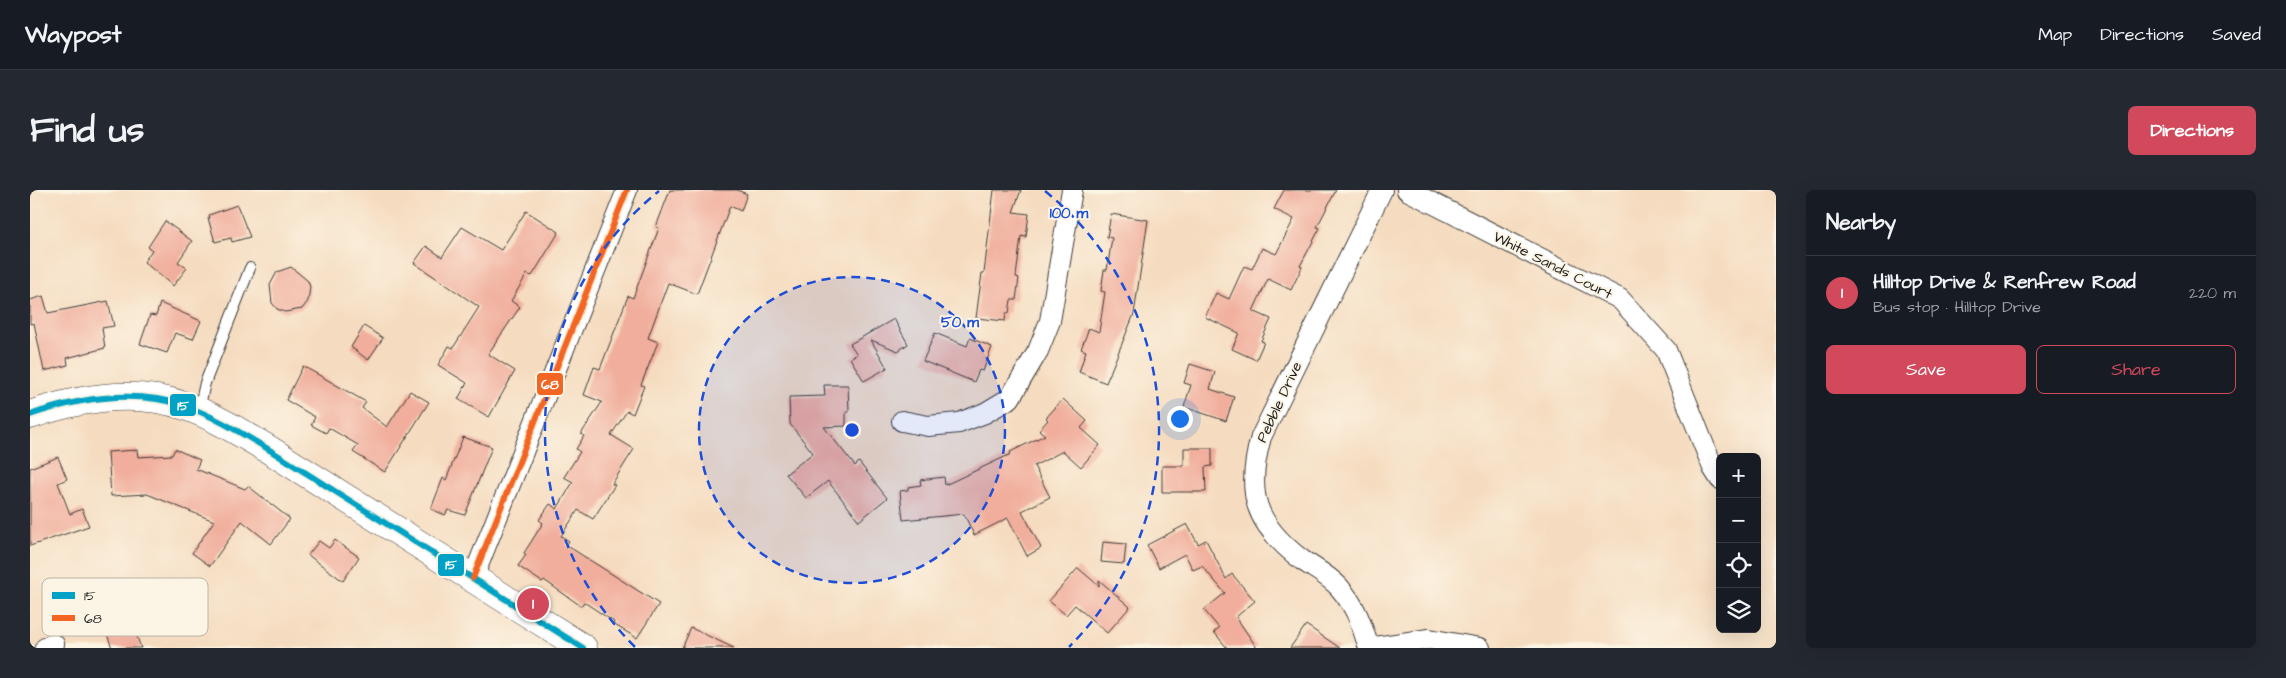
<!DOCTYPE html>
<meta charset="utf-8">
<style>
body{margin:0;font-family:"Architects Daughter",sans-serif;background:#242831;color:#f1f3f6}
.controls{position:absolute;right:15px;bottom:15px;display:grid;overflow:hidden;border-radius:8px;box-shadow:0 5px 20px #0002}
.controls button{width:45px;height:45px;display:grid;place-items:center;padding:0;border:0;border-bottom:1px solid #363941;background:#171b24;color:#f1f3f6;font:25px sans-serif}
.you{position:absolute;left:1149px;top:228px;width:18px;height:18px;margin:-12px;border:4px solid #fff;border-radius:50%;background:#1a73e8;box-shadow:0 0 0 8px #1a73e833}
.badge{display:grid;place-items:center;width:32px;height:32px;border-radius:50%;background:#d1495b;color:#fff;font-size:16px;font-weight:700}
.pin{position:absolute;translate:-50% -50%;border:2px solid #fff;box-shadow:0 1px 5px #0006}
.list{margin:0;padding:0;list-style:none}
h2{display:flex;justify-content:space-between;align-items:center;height:65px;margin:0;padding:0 20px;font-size:21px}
h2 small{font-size:16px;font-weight:400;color:#9ea1a6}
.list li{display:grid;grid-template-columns:32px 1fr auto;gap:15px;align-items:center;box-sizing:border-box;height:75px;padding:0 20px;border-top:1px solid #363941}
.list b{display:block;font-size:19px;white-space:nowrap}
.list p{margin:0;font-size:16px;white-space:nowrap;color:#9ea1a6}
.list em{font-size:16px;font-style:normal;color:#9ea1a6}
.actions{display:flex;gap:10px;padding:15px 20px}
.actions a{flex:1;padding:11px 0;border:1px solid #d1495b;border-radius:8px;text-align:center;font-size:18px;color:#d1495b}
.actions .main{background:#d1495b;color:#fff}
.icon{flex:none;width:28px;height:28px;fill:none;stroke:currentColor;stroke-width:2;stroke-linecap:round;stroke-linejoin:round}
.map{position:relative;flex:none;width:1746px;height:458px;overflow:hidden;border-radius:8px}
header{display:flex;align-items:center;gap:30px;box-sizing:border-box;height:70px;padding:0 25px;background:#171b24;border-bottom:1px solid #363941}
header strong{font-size:24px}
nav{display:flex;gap:28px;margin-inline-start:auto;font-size:18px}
.intro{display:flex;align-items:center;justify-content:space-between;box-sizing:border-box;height:120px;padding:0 30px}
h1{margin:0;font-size:35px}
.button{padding:12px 22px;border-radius:8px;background:#d1495b;color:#fff;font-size:18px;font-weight:700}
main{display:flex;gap:30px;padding:0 30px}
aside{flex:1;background:#171b24;border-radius:8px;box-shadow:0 5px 20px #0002}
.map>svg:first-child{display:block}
.building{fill:#f1ae9c}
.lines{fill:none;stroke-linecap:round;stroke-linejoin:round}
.lane-casing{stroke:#3d3935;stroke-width:12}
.street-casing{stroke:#3d3935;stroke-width:22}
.secondary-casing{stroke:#3d3935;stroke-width:29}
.lane{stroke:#fff;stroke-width:10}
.street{stroke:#fff;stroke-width:20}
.secondary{stroke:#fff;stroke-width:28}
.bus-1-casing{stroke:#fcf5e5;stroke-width:10}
.bus-2-casing{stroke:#fcf5e5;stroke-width:10}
.bus-1{stroke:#01a2c5;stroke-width:6}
.bus-2{stroke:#f26522;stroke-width:6}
.ring{fill:none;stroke:#1d4ed8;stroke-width:2.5;stroke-dasharray:9 6}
.labels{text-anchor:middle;stroke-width:4;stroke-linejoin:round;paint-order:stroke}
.street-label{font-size:15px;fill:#1c1c1c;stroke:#fcf5e5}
.key{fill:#fcf5e5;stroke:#b9b4a9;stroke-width:1}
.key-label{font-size:14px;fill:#1c1c1c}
.centre{fill:#1d4ed8;stroke:#fcf5e5;stroke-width:2.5}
.ring-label{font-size:15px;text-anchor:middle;font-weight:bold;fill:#1d4ed8;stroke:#fcf5e5;stroke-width:4;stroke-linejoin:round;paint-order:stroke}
.line-badge{stroke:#fcf5e5;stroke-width:2}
.badge-label{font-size:14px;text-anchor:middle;font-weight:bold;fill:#fff}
</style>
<header>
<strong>Waypost</strong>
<nav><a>Map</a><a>Directions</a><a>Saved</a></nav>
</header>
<div class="intro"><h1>Find us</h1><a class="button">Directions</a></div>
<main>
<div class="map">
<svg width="1746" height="458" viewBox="0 0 1746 458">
<rect width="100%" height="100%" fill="#fcf5e5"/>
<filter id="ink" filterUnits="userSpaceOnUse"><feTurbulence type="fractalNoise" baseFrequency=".02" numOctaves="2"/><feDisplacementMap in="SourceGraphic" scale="10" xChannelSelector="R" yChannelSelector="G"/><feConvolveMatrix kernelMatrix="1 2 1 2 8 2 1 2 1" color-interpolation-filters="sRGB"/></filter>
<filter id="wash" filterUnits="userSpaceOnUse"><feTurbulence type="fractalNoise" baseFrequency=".0096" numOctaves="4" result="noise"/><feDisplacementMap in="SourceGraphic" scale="20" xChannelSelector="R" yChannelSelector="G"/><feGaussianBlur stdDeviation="1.12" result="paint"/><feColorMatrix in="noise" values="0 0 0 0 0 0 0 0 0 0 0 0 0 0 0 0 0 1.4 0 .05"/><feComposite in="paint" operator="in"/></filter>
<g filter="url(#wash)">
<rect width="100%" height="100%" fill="#f5dcc0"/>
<g id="blocks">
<!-- building -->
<g class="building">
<polygon points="640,0 707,0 717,4 711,21 700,16 667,104 638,93 618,148 628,152 611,195 614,196 603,224 597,221 581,245 604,259 582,294 585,295 563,329 548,320 531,346 539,351 536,355 629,414 607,448 583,434 584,432 554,412 551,416 514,390 512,392 488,376 496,365 494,363 513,333 509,330 520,314 527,319 543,292 534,287 550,262 546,259 554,246 551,244 572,212 554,205 564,177 570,179 598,106 603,108 629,38 626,37"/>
<polygon points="964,0 991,0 983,22 999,24 996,47 991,46 986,87 989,88 986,110 981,110 979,123 976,123 975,131 946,128 952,83 954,83"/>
<polygon points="1254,0 1306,0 1287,37 1290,38 1270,76 1272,77 1261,100 1238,89 1223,121 1241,129 1231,151 1234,152 1226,170 1202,159 1209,143 1175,127 1186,103 1199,109 1214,76 1222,79 1232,58 1246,64 1264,29 1244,19"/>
<polygon points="207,15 220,47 202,52 201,48 185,52 178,28 180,28 179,25"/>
<polygon points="496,21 529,42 502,86 497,84 481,111 490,117 458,164 485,181 459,227 428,209 437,193 408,175 419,156 423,158 449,117 384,73 396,56 412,67 432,37 471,60"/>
<polygon points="1081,24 1118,30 1104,124 1076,193 1049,182 1056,161 1051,159 1059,138 1069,142 1075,102 1071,101 1074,80 1077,80 1082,48 1077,47"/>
<polygon points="135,31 162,51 148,72 157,78 143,96 114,72 122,60 118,57"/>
<polygon points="261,77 278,91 280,97 278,111 272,119 255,122 247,119 242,113 240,95 247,82"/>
<polygon points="13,106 18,123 78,111 84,136 72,138 75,158 37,168 38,175 14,181 4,133 0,134 0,110"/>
<polygon points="130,113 171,131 163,149 145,143 137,163 110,154 120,125 126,126"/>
<polygon points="864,129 878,154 868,161 841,150 857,178 834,191 820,168 827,164 820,154"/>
<polygon points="334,136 353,148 338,170 321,157"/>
<polygon points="905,143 937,156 940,148 962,157 953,181 949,180 944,192 893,171"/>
<polygon points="1160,174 1185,182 1180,199 1204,207 1196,231 1154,217 1161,195 1154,193"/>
<polygon points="273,176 336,212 332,218 357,237 380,201 399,212 355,282 323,262 328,255 299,238 296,243 281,235 285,227 256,210"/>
<polygon points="794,195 818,195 819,222 816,222 816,236 794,237 825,276 829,272 857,308 829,331 798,291 776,308 756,284 783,263 760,234 759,207 795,206"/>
<polygon points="1033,209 1057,231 1051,238 1070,255 1051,277 1033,261 1004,276 1020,307 992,321 1011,358 997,366 978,328 944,345 934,324 873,330 870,301 878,300 878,297 891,295 890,290 914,287 915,295 981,264 980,262 1015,245 1009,240 1018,230 1016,228"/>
<polygon points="433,247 462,257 435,325 418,320 415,325 401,319 413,288 416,290"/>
<polygon points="1154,258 1182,258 1182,276 1175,277 1176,302 1132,302 1132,276 1154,276"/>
<polygon points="145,259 170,270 166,279 215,299 218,296 260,329 241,354 212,331 180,376 162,363 184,331 117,304 81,306 78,262 107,260 108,267 142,265"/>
<polygon points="28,267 37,289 28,293 40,324 52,319 59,336 0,356 0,278"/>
<polygon points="1157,334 1168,354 1176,350 1196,389 1202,384 1225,411 1206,427 1227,458 1197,458 1184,442 1189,438 1174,420 1195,403 1172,376 1163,380 1155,364 1129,378 1117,355"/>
<polygon points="305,350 329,367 313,391 278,365 289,351 299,358"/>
<polygon points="1073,352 1096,354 1094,374 1071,372"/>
<polygon points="1048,378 1069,396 1069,390 1100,417 1077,443 1045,415 1036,425 1019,411"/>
<polygon points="100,427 111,458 82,458 74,436"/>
<polygon points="1276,435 1310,458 1260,458"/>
<polygon points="661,438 704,458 652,458"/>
</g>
</g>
</g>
<g filter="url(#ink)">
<use href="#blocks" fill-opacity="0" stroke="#3d3935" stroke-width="1"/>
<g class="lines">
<!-- lane casing -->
<g class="lane-casing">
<polyline id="lane" points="169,220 175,193 220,78"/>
</g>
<!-- street casing -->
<g class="street-casing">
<g id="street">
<polyline points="1377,0 1590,109 1636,160 1683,278 1690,289"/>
<polyline points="872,231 898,236 929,233 955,223 980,208 1008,161 1020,131 1042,0"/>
<polyline points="443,388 597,0"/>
<polyline points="15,458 24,454"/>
<path d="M1339 458C1331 433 1327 418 1309 397 1299 386 1284 378 1272 370 1225 334 1215 304 1231 247L1352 0"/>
<polyline points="1339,458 1399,449 1450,458"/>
</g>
</g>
<!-- secondary casing -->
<g class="secondary-casing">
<path id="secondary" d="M0 225C49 208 105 199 155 216 184 226 211 243 238 259L553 458"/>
</g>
<!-- lane -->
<use href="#lane" class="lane"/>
<!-- street -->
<use href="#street" class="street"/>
<!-- secondary -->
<use href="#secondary" class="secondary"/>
<!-- bus-1 casing -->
<g class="bus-1-casing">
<path id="bus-1" d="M0 225C49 208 105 199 155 216 184 226 211 243 238 259L553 458"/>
</g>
<!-- bus-2 casing -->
<g class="bus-2-casing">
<polyline id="bus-2" points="443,388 597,0"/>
</g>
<!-- bus-1 -->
<use href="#bus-1" class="bus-1"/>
<!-- bus-2 -->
<use href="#bus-2" class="bus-2"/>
</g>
</g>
<!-- distance rings -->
<circle cx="822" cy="240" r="153" fill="#1d4ed8" fill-opacity=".12"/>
<g class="ring">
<circle cx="822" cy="240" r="153"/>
<path d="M605 457A307 307 0 0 1 629 1M1015 1A307 307 0 0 1 1039 457"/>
</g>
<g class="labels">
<!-- street labels -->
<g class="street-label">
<text transform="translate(1523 75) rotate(27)" y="5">White Sands Court</text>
<text transform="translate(1249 212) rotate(-65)" y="5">Pebble Drive</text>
</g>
</g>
<!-- legend -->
<rect x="12" y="388" width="166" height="58" rx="8" class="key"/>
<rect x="22" y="402" width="23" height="7" fill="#01a2c5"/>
<rect x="22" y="425" width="23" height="6" fill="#f26522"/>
<g class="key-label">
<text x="54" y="410">15</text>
<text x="54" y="433">68</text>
</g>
<circle cx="822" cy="240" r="8" class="centre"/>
<g class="ring-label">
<text x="1039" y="28">100 m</text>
<text x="930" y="137">50 m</text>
</g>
<g class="line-badge">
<rect x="506" y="182" width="28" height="24" rx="5" fill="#f26522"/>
<rect x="139" y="203" width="28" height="24" rx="5" fill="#01a2c5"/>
<rect x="407" y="363" width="28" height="24" rx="5" fill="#01a2c5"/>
</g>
<g class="badge-label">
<text x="520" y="199">68</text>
<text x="153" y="220">15</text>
<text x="421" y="379">15</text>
</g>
</svg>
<div class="controls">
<button>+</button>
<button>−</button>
<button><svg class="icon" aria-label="locate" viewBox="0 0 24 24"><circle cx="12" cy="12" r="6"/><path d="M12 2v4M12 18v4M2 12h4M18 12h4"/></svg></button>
<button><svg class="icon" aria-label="layers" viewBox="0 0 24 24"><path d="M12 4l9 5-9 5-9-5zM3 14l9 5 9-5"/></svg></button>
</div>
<div class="you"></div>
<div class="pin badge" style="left:503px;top:414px">1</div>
</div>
<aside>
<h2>Nearby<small></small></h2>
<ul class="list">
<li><span class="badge">1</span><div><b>Hilltop Drive &amp; Renfrew Road</b><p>Bus stop · Hilltop Drive</p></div><em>220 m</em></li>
</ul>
<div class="actions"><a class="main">Save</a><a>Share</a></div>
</aside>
</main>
